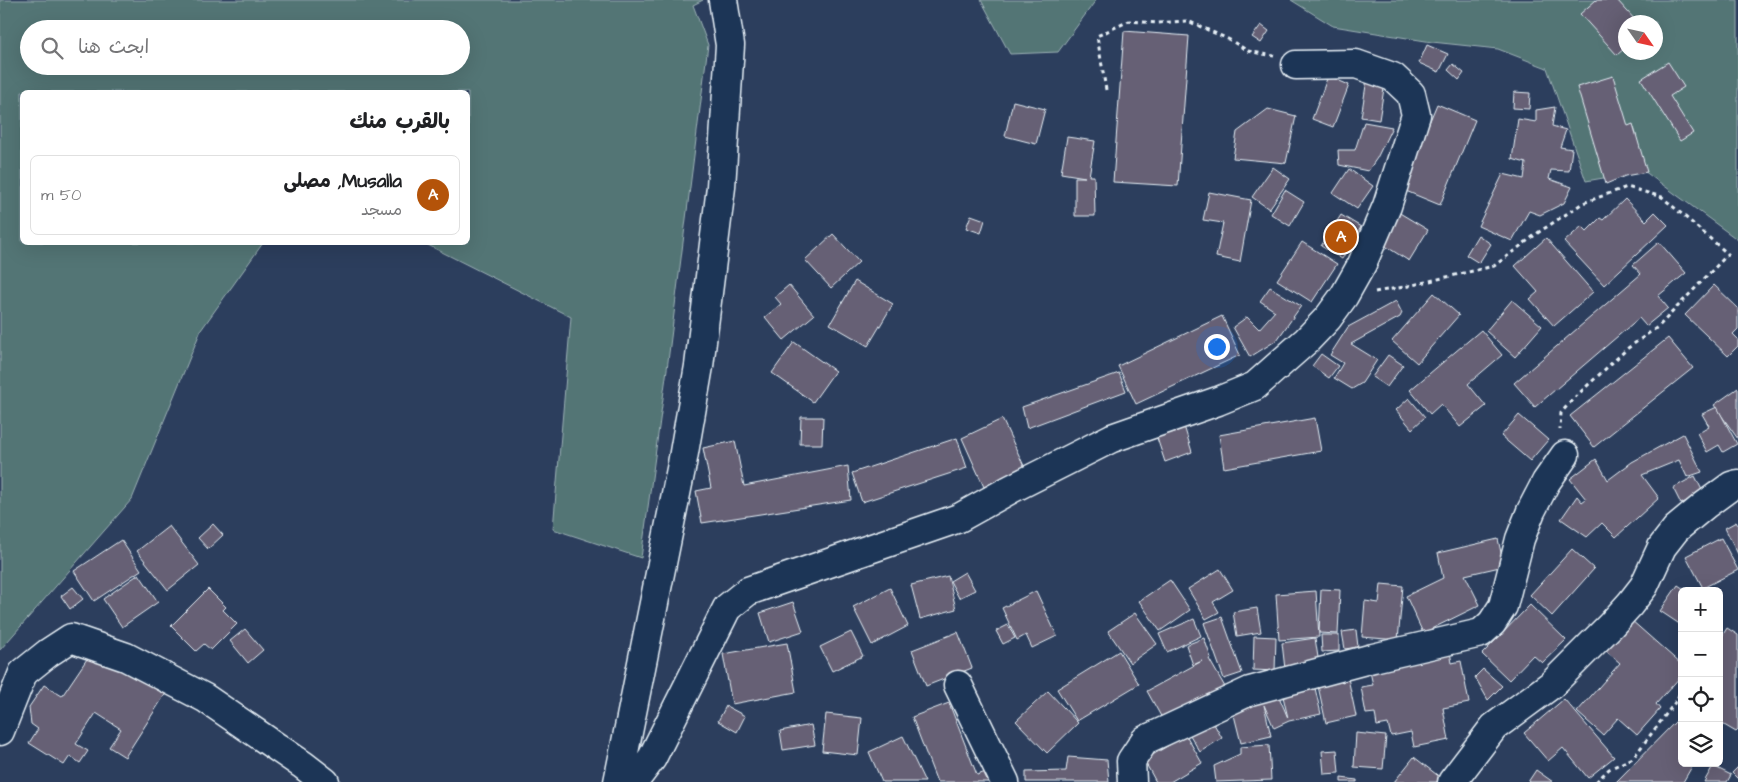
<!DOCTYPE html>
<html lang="ar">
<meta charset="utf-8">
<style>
body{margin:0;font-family:"Architects Daughter","Playpen Sans Arabic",sans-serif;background:#f2f2f2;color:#202124;direction:rtl}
.controls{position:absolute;right:15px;bottom:15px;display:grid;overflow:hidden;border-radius:8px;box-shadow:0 5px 20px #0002}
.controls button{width:45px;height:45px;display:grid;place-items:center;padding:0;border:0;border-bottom:1px solid #e0e0e0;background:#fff;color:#202124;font:25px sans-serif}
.compass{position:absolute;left:1618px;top:15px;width:45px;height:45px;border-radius:50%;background:#fff;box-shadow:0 5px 20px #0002;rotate:124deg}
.you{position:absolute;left:1216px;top:346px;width:18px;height:18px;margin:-12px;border:4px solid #fff;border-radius:50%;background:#1a73e8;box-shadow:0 0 0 8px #1a73e833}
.badge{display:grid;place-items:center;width:32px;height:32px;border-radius:50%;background:#b45309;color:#fff;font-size:16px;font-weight:700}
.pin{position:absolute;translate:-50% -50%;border:2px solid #fff;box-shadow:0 1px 5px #0006}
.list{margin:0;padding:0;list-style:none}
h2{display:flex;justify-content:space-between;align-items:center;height:65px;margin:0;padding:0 20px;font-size:21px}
h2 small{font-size:16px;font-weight:400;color:#757577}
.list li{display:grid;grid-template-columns:32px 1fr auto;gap:15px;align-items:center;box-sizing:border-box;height:80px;margin:0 10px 10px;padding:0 10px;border:1px solid #e0e0e0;border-radius:8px}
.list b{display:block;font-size:19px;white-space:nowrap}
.list p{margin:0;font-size:16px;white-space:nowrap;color:#757577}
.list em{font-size:16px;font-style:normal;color:#757577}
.icon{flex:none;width:28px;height:28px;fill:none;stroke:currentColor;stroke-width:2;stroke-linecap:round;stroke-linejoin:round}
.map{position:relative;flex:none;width:1738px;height:782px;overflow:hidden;direction:ltr}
.search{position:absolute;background:#fff;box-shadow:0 5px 20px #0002;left:20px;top:20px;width:450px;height:55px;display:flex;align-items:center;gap:12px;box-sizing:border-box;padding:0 18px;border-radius:28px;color:#757577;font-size:19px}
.panel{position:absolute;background:#fff;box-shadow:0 5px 20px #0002;left:20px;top:90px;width:450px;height:155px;border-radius:8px;direction:rtl}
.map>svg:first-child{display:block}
.green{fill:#527475;stroke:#9db2b6;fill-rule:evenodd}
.building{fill:#666175;stroke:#e8f1f8}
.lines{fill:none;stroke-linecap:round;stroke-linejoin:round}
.minor-casing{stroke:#e8f1f8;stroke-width:31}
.path{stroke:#e8f1f8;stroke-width:3;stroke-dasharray:4 4;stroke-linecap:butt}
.minor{stroke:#1d3557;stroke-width:28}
</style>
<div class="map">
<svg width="1738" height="782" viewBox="0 0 1738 782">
<rect width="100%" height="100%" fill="#2c3e5d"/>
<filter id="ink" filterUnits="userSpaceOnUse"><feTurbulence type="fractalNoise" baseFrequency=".02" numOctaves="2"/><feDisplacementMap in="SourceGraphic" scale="10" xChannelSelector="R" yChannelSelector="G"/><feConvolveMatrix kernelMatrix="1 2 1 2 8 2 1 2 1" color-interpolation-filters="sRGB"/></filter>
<g filter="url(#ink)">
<!-- green -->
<g class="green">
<path d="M0 0H703L693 5 708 45 667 369 641 558 553 529 571 317 424 243 468 242V92H22V242L263 243 201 330 132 499 0 650ZM29 29H461V66H29Z"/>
<polygon points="981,0 1096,0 1058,52 1010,54"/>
<path d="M1291 0H1738V240L1644 171 1586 181 1547 68 1498 49 1432 42 1333 26ZM1626 22H1656V52H1626Z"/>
</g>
<!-- building -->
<g class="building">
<polygon points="1596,0 1617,0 1637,22 1626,22 1626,47 1617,55 1580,14"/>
<polygon points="1261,25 1269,31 1261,43 1252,37"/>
<polygon points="1124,31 1189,36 1178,186 1113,182"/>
<polygon points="1427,45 1448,54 1439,72 1419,63"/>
<polygon points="1668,62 1684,87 1670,96 1693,133 1680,141 1641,79"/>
<polygon points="1453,64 1464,73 1459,80 1448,70"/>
<polygon points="1328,76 1349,85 1333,127 1312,119"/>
<polygon points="1613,76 1628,126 1633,124 1647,172 1625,176 1606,184 1577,87"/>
<polygon points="1367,79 1385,82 1379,120 1361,117"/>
<polygon points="1514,92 1530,93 1529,109 1513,108"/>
<polygon points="1013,101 1045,109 1036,144 1005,136"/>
<polygon points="1437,104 1475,120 1440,205 1401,189"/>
<polygon points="1555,107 1552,126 1566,130 1560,147 1572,149 1569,171 1551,170 1549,179 1572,187 1564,203 1540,215 1529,211 1512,241 1478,226 1503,174 1524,179 1526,163 1512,159 1518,119 1536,122 1536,110"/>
<polygon points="1268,109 1296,116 1286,163 1233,158 1237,132"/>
<polygon points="1364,122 1392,127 1377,158 1368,171 1339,165 1338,150 1355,150"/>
<polygon points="1067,137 1095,141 1089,176 1094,176 1095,216 1075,216 1075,177 1085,177 1061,173"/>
<polygon points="1273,167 1290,179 1269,209 1252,197"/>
<polygon points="1349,169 1373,186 1357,209 1333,193"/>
<polygon points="1285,190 1304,202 1290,226 1271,214"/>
<polygon points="1209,192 1251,200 1240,262 1216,257 1223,223 1203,220"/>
<polygon points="1625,199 1646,221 1655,212 1668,225 1604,285 1564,242 1582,226 1587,231 1600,218 1603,220"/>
<polygon points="1398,212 1428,230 1409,261 1379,242"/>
<polygon points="971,215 985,220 981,233 966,228"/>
<polygon points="1341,215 1361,227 1342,259 1321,246"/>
<polygon points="833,234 859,262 831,288 805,260"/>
<polygon points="1478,235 1491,244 1479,263 1466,255"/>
<polygon points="1546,238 1593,292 1554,326 1530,299 1538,292 1515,266"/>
<polygon points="1302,242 1337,264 1312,302 1277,280"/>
<polygon points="1659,242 1686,273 1658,296 1668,308 1646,326 1639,318 1535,407 1514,383 1641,274 1633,265"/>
<polygon points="855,281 893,304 868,346 830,324"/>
<polygon points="789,285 814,315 784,340 765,317 781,304 775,297"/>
<polygon points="1714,285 1738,308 1738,329 1733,334 1738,339 1738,346 1728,356 1685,315"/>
<polygon points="1270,287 1301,306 1277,340 1250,357 1233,327 1247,317 1259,329 1275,311 1260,301"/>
<polygon points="1434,293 1459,315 1417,363 1392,341"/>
<polygon points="1512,300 1542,326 1515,357 1486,331"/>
<polygon points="1396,301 1402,313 1400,317 1351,344 1377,360 1362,383 1352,389 1334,378 1343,363 1330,355 1348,327"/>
<polygon points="1222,316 1240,355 1136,404 1118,366"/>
<polygon points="1481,330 1502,355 1468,384 1486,406 1460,427 1441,404 1430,414 1410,390"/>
<polygon points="1668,338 1693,368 1594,447 1570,416"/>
<polygon points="794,342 835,371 813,402 772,373"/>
<polygon points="1321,354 1338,366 1329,378 1312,366"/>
<polygon points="1388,355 1403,365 1387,387 1372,377"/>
<polygon points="1119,373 1126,391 1027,428 1022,407"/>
<polygon points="1738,388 1738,439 1714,405"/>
<polygon points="1409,398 1425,417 1412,429 1396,410"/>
<polygon points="1717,407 1737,444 1723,452 1719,445 1707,452 1697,433 1709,426 1702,414"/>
<polygon points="1519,415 1548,440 1530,461 1501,436"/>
<polygon points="801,417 823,417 822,444 800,444"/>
<polygon points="1315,418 1321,451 1224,468 1219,435"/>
<polygon points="1002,419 1025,468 984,487 962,438"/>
<polygon points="1184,426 1192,452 1165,462 1156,435"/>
<polygon points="1683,434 1702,472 1687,477 1679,460 1642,475 1659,498 1616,537 1602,523 1587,537 1561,519 1577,496 1582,502 1586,499 1570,479 1596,459 1608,480 1632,462"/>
<polygon points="957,438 967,468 862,502 852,473"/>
<polygon points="735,441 744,486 848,466 851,500 702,523 696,491 711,488 703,448"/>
<polygon points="1695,476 1703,492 1681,504 1673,488"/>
<polygon points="1736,522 1738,525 1738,554 1725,528"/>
<polygon points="213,524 223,535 208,549 198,538"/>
<polygon points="169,526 199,565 168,590 137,551"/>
<polygon points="1721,538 1738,570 1703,588 1686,556"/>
<polygon points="1498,539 1504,566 1465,575 1480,605 1423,633 1406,596 1443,578 1438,553"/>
<polygon points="121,540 141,570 94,601 74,571"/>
<polygon points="1572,549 1594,569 1552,616 1530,595"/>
<polygon points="1220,569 1233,590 1213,602 1219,612 1206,619 1188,589"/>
<polygon points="965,572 975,590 959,598 950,581"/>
<polygon points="139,574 158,602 122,627 103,599"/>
<polygon points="948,576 956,609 920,619 911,585"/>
<polygon points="1170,580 1190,610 1160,631 1139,601"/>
<polygon points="1381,584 1403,586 1398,640 1362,637 1365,601 1379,603"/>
<polygon points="1678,585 1687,591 1682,591 1681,625 1660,611"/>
<polygon points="73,587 83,599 70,609 61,596"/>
<polygon points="890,588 908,626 872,645 853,607"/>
<polygon points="208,589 226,607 223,610 237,624 211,650 204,644 196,651 171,626"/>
<polygon points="1321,589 1340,590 1338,634 1319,633"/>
<polygon points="1036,591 1057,636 1032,648 1026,635 1017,640 1002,608"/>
<polygon points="1316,591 1319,637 1279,640 1276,594"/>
<polygon points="793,602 803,631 769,642 760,613"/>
<polygon points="1530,605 1566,640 1542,663 1533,655 1509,680 1482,654"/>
<polygon points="1257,608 1261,632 1237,636 1233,612"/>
<polygon points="1135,613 1157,644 1130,663 1108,631"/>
<polygon points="1222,617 1242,673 1224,679 1204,623"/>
<polygon points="1194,619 1201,636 1167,652 1159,634"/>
<polygon points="1631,620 1682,665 1682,675 1656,704 1660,709 1637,735 1618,718 1603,735 1577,712 1620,663 1605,650"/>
<polygon points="1008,625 1015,638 1003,644 996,631"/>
<polygon points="1727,628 1738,635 1738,730 1736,732 1719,722 1719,641"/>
<polygon points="245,629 263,650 248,663 230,641"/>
<polygon points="1356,630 1358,647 1345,649 1342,632"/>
<polygon points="851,632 863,656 832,671 820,647"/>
<polygon points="958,632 972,668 926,686 912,650"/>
<polygon points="1321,635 1339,635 1339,651 1322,652"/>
<polygon points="1254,636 1276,637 1275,671 1253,670"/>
<polygon points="1204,638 1211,658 1209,659 1225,687 1163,720 1147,691 1202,661 1193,665 1186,645"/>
<polygon points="1315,638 1319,664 1285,669 1282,643"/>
<polygon points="787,643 796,692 732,704 723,654"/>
<polygon points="1119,651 1139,684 1077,721 1057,689"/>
<polygon points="1450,652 1452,663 1461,661 1469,703 1443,708 1449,740 1414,747 1411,732 1391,736 1388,724 1377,726 1375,713 1366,714 1361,687 1373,685 1369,667"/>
<polygon points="91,653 107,665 127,668 166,693 125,757 109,747 121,729 96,713 76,744 88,751 80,763 70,756 64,765 29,743 38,729 31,724 29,707 44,685 62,696"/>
<polygon points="1483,669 1502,686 1488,700 1475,677"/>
<polygon points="1348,678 1356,716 1326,723 1318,686"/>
<polygon points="1314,684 1321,714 1289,721 1274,728 1264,705 1271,736 1241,743 1232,707 1277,692 1288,718 1282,692"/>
<polygon points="1048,691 1078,723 1047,753 1016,721"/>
<polygon points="1564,699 1614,757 1588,778 1563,748 1548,761 1524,733"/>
<polygon points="949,703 977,775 989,771 993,782 937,782 912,717"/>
<polygon points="726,706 745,716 737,732 718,721"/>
<polygon points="826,714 862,718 858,755 822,751"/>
<polygon points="1210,717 1222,738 1200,752 1187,730"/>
<polygon points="1679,718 1682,720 1682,763 1694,763 1683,782 1616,782"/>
<polygon points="811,725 815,745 783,750 780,731"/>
<polygon points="1356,733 1386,736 1383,769 1354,767"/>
<polygon points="1186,735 1202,763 1170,782 1156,782 1144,760"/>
<polygon points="903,736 925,782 882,782 869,752"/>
<polygon points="1269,745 1271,780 1216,782 1214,766 1240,754 1240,747"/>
<polygon points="1337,750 1339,773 1324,774 1322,751"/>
<polygon points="1068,757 1107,760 1109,782 1026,782 1026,772 1066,771"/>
<polygon points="1414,757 1441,778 1437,782 1394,782"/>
<polygon points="1713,766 1731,775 1727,782 1704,782"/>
<polygon points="1738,767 1738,779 1732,773"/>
<polygon points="1536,770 1553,782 1528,782"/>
<polygon points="1341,778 1357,780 1357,782 1341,782"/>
</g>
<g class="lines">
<!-- minor casing -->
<g class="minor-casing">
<g id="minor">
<polyline points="958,685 1005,782"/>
<polyline points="0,731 23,673 48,653 71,638 126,657 205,698 303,765 325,782"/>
<polyline points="618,782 682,464 699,366 721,187 730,45 723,0"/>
<polyline points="627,782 636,779 652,758 727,608 748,591 959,518 1011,489 1112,438 1218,401 1255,386 1307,340 1328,318 1344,296 1362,264 1387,206 1416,115 1411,94 1393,77 1356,64 1296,65"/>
<polyline points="1132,782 1131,761 1145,740 1250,691 1373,658 1481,633 1492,623 1503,606 1520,539 1531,511 1546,482 1565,455"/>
<polyline points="1452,782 1494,727 1551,685 1611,625 1630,604 1644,586 1662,547 1676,529 1705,505 1731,486 1738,484"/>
</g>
</g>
<!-- path -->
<g class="path">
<polyline points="1106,90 1097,36 1129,21 1157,23 1188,21 1230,40 1248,51 1274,56"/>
<polyline points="1375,292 1404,287 1494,266 1539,232 1583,203 1627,187 1662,197 1728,254 1659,326 1628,348 1573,399 1561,413 1560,430"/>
<polyline points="1596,782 1609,769 1633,758 1676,701 1682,689"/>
</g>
<!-- minor -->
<use href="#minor" class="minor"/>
</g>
</g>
</svg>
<div class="controls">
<button>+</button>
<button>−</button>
<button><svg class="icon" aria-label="locate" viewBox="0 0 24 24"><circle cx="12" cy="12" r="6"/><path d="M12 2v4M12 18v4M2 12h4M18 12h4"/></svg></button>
<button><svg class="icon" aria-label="layers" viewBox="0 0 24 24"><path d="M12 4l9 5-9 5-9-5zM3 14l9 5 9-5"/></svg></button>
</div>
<svg class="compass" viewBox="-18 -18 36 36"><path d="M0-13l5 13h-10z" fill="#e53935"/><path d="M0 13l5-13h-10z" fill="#757577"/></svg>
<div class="you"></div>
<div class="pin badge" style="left:1341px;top:237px">A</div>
<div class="search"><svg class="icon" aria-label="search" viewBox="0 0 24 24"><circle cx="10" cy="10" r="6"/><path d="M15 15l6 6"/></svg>ابحث هنا</div>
<section class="panel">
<h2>بالقرب منك<small></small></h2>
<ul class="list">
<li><span class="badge">A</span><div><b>Musalla, مصلى</b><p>مسجد</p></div><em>50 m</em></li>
</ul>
</section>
</div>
